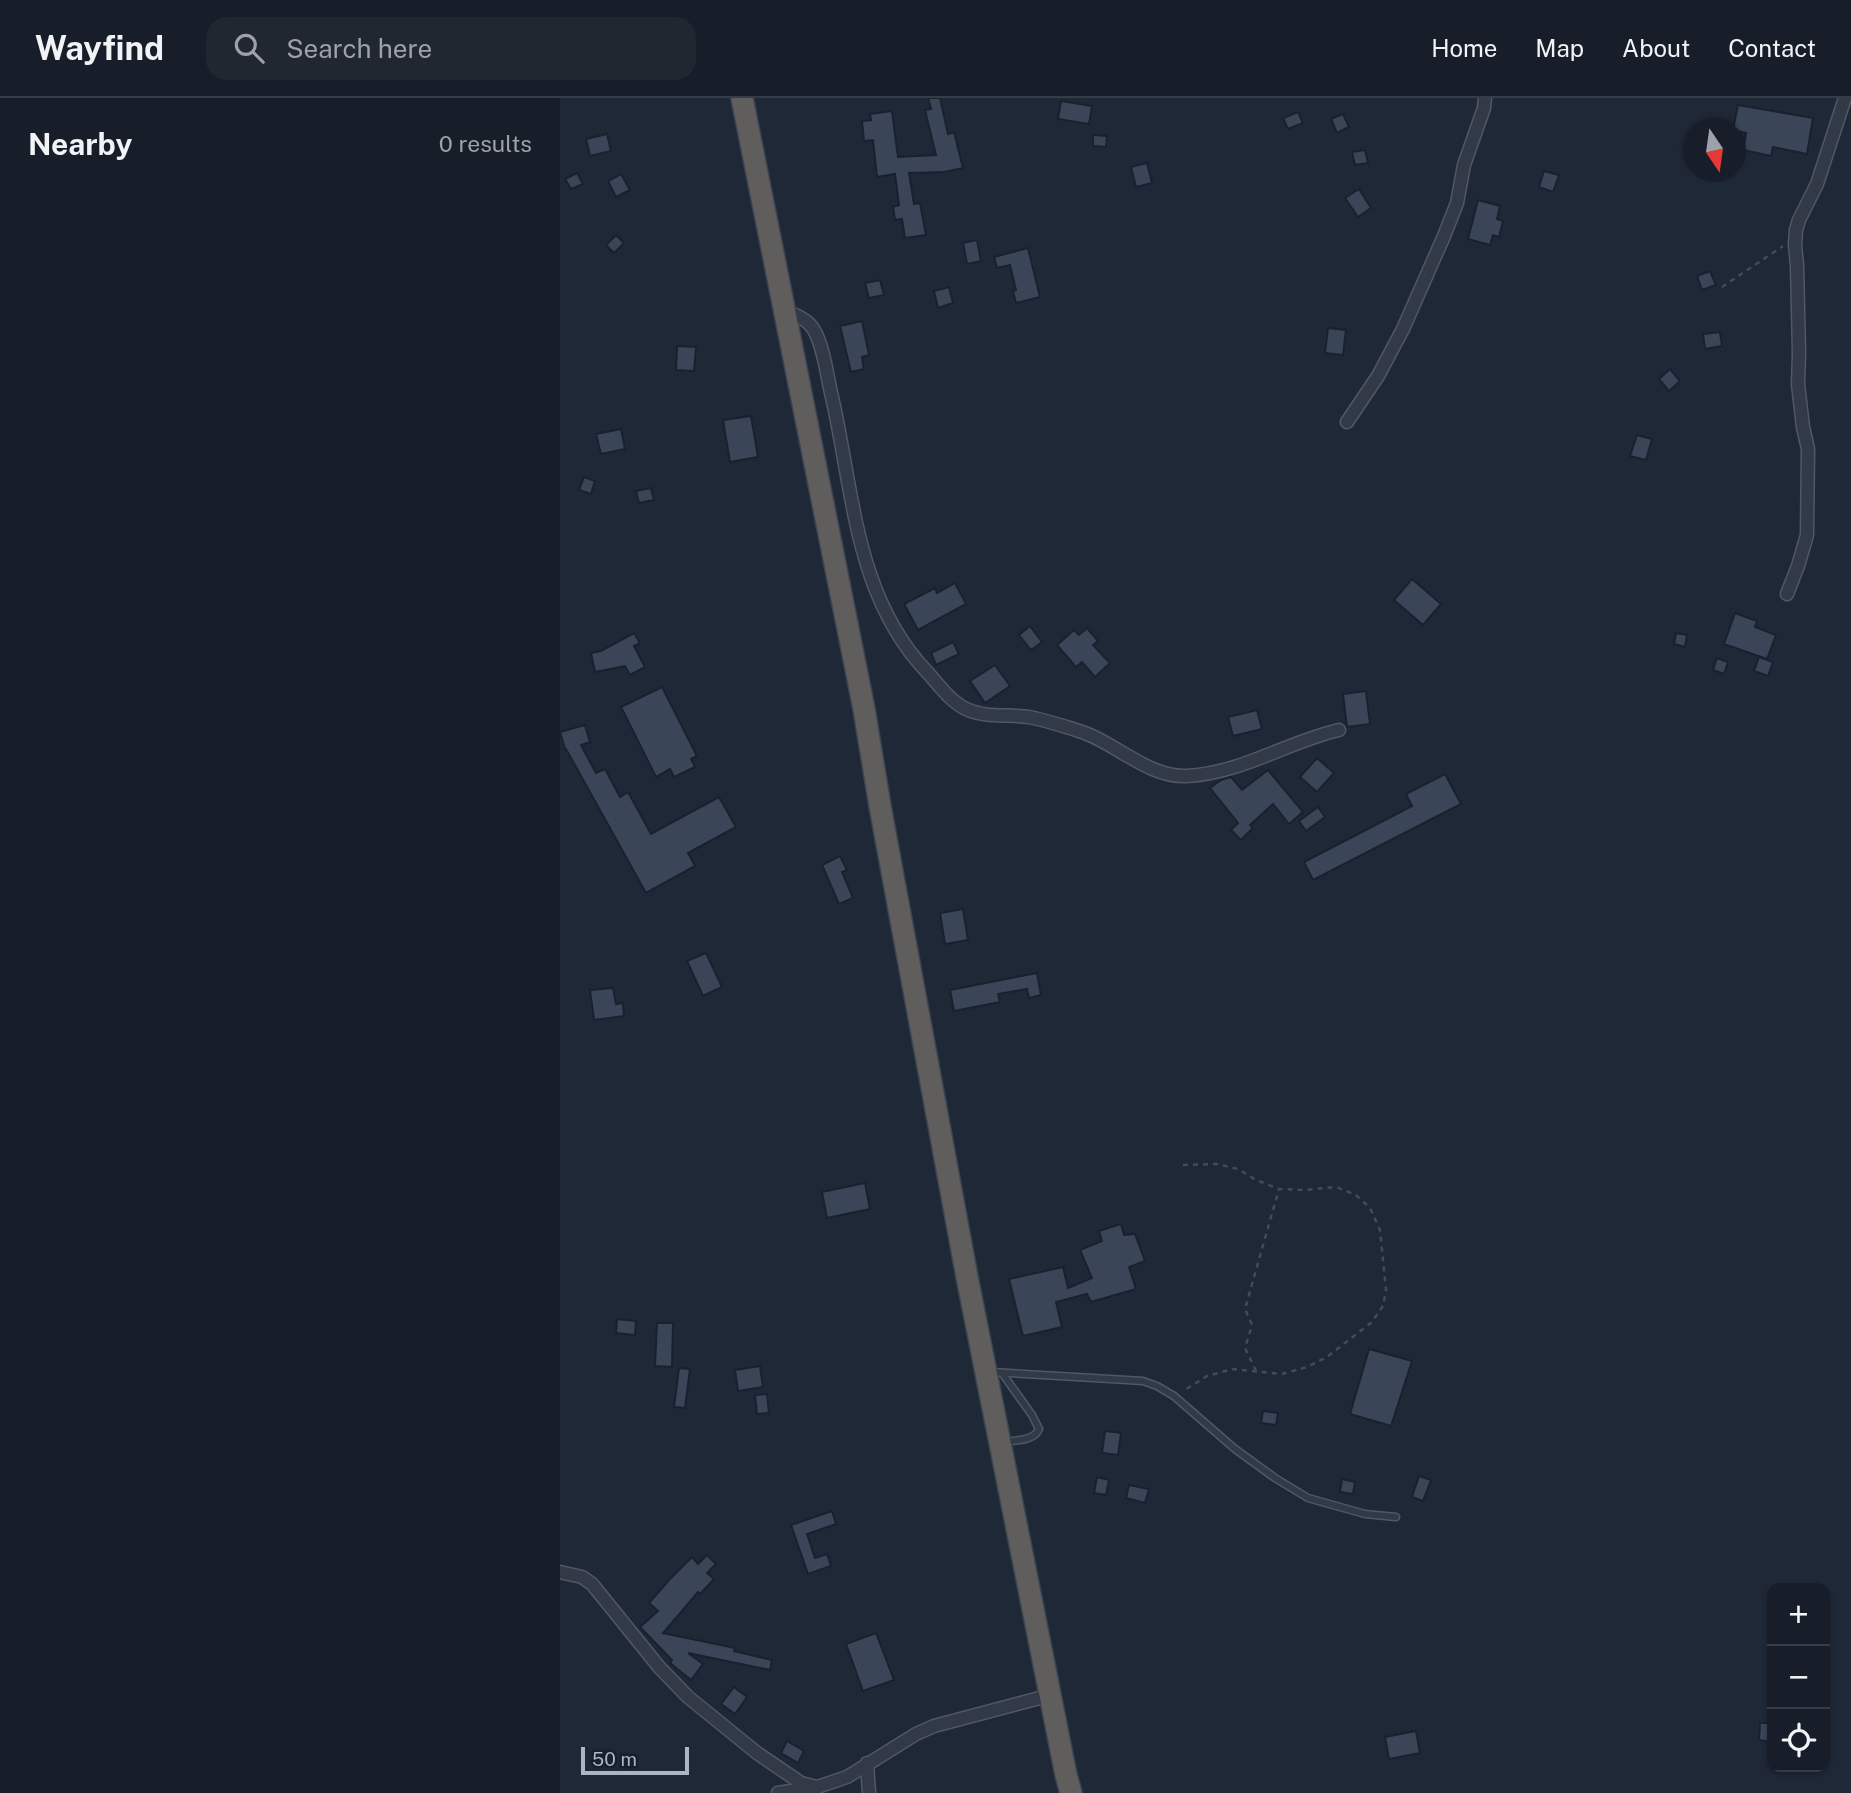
<!DOCTYPE html>
<meta charset="utf-8">
<style>
body{margin:0;font-family:"Public Sans",sans-serif;background:#202731;color:#f1f3f6}
.controls{position:absolute;right:21px;bottom:21px;display:grid;overflow:hidden;border-radius:14px;box-shadow:0 2px 5px #0004}
.controls button{width:63px;height:63px;display:grid;place-items:center;padding:0;border:0;border-bottom:2px solid #363c46;background:#171e29;color:#f1f3f6;font:35px sans-serif}
.compass{position:absolute;left:1123px;top:21px;width:63px;height:63px;border-radius:50%;background:#171e29;box-shadow:0 2px 5px #0004;rotate:167deg}
.scale{position:absolute;left:21px;bottom:18px;width:108px;box-sizing:border-box;padding-left:7px;border:4px solid #acb4c5;border-top:0;font-size:19px;line-height:24px;white-space:nowrap;color:#acb4c5;-webkit-text-stroke:5px #181f2c;paint-order:stroke}
.list{margin:0;padding:0;list-style:none}
h2{display:flex;justify-content:space-between;align-items:center;height:91px;margin:0;padding:0 28px;font-size:30px}
h2 small{font-size:23px;font-weight:400;color:#9ea2a8}
.icon{flex:none;width:38px;height:38px;fill:none;stroke:currentColor;stroke-width:2;stroke-linecap:round;stroke-linejoin:round}
.map{position:relative;flex:none;width:1291px;height:1695px;overflow:hidden}
header{display:flex;align-items:center;gap:42px;box-sizing:border-box;height:98px;padding:0 35px;background:#171e29;border-bottom:2px solid #363c46}
header strong{font-size:33px}
nav{display:flex;gap:38px;margin-inline-start:auto;font-size:24px}
.search{width:490px;height:63px;background:#202731;display:flex;align-items:center;gap:18px;box-sizing:border-box;padding:0 24px;border-radius:21px;color:#9ea2a8;font-size:26px}
main{display:flex}
aside{flex:1;background:#171e29}
.map>svg:first-child{display:block}
.building{fill:#3a4658;stroke:#1a212e;stroke-width:2}
.lines{fill:none;stroke-linecap:round;stroke-linejoin:round}
.service-casing{stroke:#505766;stroke-width:9}
.minor-casing{stroke:#505766;stroke-width:15}
.trunk-casing{stroke:#3d4452;stroke-width:24}
.path{stroke:#3b5053;stroke-width:2.5;stroke-dasharray:5 5;stroke-linecap:butt}
.service{stroke:#323a48;stroke-width:6}
.minor{stroke:#323a48;stroke-width:12}
.trunk{stroke:#5f5e5c;stroke-width:21}
</style>
<header>
<strong>Wayfind</strong>
<div class="search"><svg class="icon" aria-label="search" viewBox="0 0 24 24"><circle cx="10" cy="10" r="6"/><path d="M15 15l6 6"/></svg>Search here</div>
<nav><a>Home</a><a>Map</a><a>About</a><a>Contact</a></nav>
</header>
<main>
<aside>
<h2>Nearby<small>0 results</small></h2>
<ul class="list">
</ul>
</aside>
<div class="map">
<svg width="1291" height="1695" viewBox="0 0 1291 1695">
<rect width="100%" height="100%" fill="#1f2837"/>
<!-- building -->
<g class="building">
<polygon points="368,0 380,0 388,36 394,34 403,70 384,74 349,75 354,106 360,105 366,137 345,140 342,121 335,122 333,109 339,107 335,76 317,79 313,42 304,43 302,23 311,22 310,16 332,13 338,59 376,57 365,12 371,11"/>
<polygon points="501,3 532,8 529,26 498,21"/>
<polygon points="1178,7 1253,20 1247,56 1213,49 1211,58 1183,52 1186,35 1173,32"/>
<polygon points="738,14 743,25 728,31 723,20"/>
<polygon points="783,16 789,29 777,35 771,21"/>
<polygon points="47,36 51,53 30,58 26,41"/>
<polygon points="533,37 547,38 546,49 533,48"/>
<polygon points="805,52 808,65 795,67 792,54"/>
<polygon points="587,65 592,85 576,89 571,69"/>
<polygon points="984,73 999,77 993,94 979,89"/>
<polygon points="17,75 23,86 11,91 5,81"/>
<polygon points="61,76 70,92 56,99 48,83"/>
<polygon points="799,91 811,110 798,119 785,100"/>
<polygon points="918,102 940,108 937,121 943,123 939,139 933,137 930,147 908,141"/>
<polygon points="56,137 64,145 54,155 46,147"/>
<polygon points="417,142 421,163 407,166 403,145"/>
<polygon points="468,150 480,199 456,205 453,193 456,192 450,167 437,170 434,159"/>
<polygon points="1150,173 1156,187 1142,192 1137,178"/>
<polygon points="320,182 324,197 309,200 305,185"/>
<polygon points="389,189 393,205 378,210 374,193"/>
<polygon points="302,223 309,257 302,259 304,271 291,274 280,228"/>
<polygon points="768,230 786,232 783,257 765,255"/>
<polygon points="1160,234 1162,248 1145,251 1143,236"/>
<polygon points="117,248 136,249 134,273 116,272"/>
<polygon points="1110,271 1120,283 1109,293 1099,281"/>
<polygon points="191,318 198,359 170,364 163,322"/>
<polygon points="61,331 65,351 41,356 36,336"/>
<polygon points="1077,337 1092,341 1086,362 1070,358"/>
<polygon points="24,379 35,383 31,396 19,392"/>
<polygon points="91,390 94,402 79,405 76,393"/>
<polygon points="852,481 881,506 863,527 834,502"/>
<polygon points="395,485 406,506 358,532 344,506 373,491 375,490 377,495"/>
<polygon points="1175,515 1197,523 1195,529 1216,537 1207,561 1164,546"/>
<polygon points="470,528 482,544 471,552 459,537"/>
<polygon points="527,530 538,543 533,547 550,565 535,579 522,564 516,569 497,547 514,532 519,537"/>
<polygon points="74,535 80,545 74,548 85,569 70,577 65,568 35,574 31,555 41,553"/>
<polygon points="1116,535 1127,537 1125,549 1114,546"/>
<polygon points="393,544 399,556 376,567 371,555"/>
<polygon points="1199,559 1213,564 1208,578 1194,573"/>
<polygon points="1157,560 1168,564 1164,576 1153,572"/>
<polygon points="435,567 450,588 425,605 410,583"/>
<polygon points="102,589 137,658 131,661 135,669 114,679 110,671 96,679 61,609"/>
<polygon points="806,593 810,626 787,629 783,596"/>
<polygon points="697,612 702,631 673,638 668,619"/>
<polygon points="25,627 30,644 21,647 36,675 45,671 60,699 68,694 91,736 159,699 176,729 128,755 135,768 86,795 6,651 5,651 0,634"/>
<polygon points="757,660 774,675 757,694 740,679"/>
<polygon points="708,672 743,714 729,726 713,706 690,727 693,730 681,742 671,732 678,725 650,690 661,682 671,679 682,692"/>
<polygon points="885,676 901,706 753,782 744,764 852,708 846,696"/>
<polygon points="758,709 765,719 746,733 739,723"/>
<polygon points="280,758 287,772 282,774 293,800 279,806 262,767"/>
<polygon points="403,811 408,842 385,846 380,815"/>
<polygon points="146,855 162,889 143,898 127,863"/>
<polygon points="477,875 481,897 469,900 467,891 438,896 440,904 394,913 390,892"/>
<polygon points="53,890 56,906 63,905 64,918 34,922 30,892"/>
<polygon points="305,1085 310,1111 267,1120 262,1094"/>
<polygon points="561,1126 564,1137 575,1136 585,1163 569,1169 576,1191 531,1204 527,1196 496,1204 502,1229 463,1238 449,1181 503,1169 508,1190 532,1180 520,1152 542,1143 539,1133"/>
<polygon points="57,1221 76,1223 75,1237 56,1235"/>
<polygon points="97,1225 113,1225 112,1269 95,1268"/>
<polygon points="809,1251 852,1263 831,1328 790,1316"/>
<polygon points="200,1268 203,1289 178,1293 175,1272"/>
<polygon points="119,1270 130,1271 125,1310 114,1309"/>
<polygon points="207,1296 209,1315 197,1316 195,1297"/>
<polygon points="703,1313 718,1315 716,1327 701,1325"/>
<polygon points="545,1333 561,1335 558,1357 542,1355"/>
<polygon points="859,1378 871,1382 863,1403 852,1399"/>
<polygon points="537,1379 549,1382 546,1397 534,1395"/>
<polygon points="782,1381 795,1384 793,1396 780,1394"/>
<polygon points="569,1387 589,1391 585,1405 566,1400"/>
<polygon points="272,1413 276,1426 247,1436 255,1460 267,1456 271,1468 248,1476 231,1427"/>
<polygon points="147,1457 156,1466 147,1475 154,1481 140,1496 138,1494 103,1535 175,1550 174,1553 212,1562 210,1572 128,1555 143,1566 131,1582 110,1565 112,1562 80,1529 98,1513 89,1505 109,1482 132,1459 138,1466"/>
<polygon points="316,1535 334,1582 303,1593 286,1546"/>
<polygon points="174,1589 187,1599 175,1616 161,1606"/>
<polygon points="1200,1625 1212,1625 1212,1644 1199,1642"/>
<polygon points="856,1633 860,1655 829,1661 825,1639"/>
<polygon points="227,1643 244,1653 238,1665 221,1655"/>
</g>
<g class="lines">
<!-- service casing -->
<g class="service-casing">
<g id="service">
<polyline points="431,1274 567,1282 583,1283 597,1288 614,1298 675,1351 715,1380 748,1400 805,1416 836,1419"/>
<path d="M442 1275 472 1317 479 1331C474 1343 456 1342 444 1344"/>
</g>
</g>
<!-- minor casing -->
<g class="minor-casing">
<g id="minor">
<path d="M224 212C235 217 248 221 254 232 264 249 267 279 272 299 294 396 295 499 368 575 379 587 391 604 406 611 425 620 449 616 469 619 485 622 500 627 516 632 553 642 587 680 627 678 682 675 727 644 779 632"/>
<polyline points="787,324 818,278 843,231 884,138 897,105 904,67 924,10 925,0"/>
<polyline points="1227,496 1238,468 1247,437 1248,351 1243,329 1238,286 1239,255 1237,167 1235,147 1236,132 1239,122 1257,86 1285,0"/>
<polyline points="0,1474 22,1479 32,1486 99,1569 128,1599 197,1655 241,1685 257,1689"/>
<polyline points="307,1665 309,1695"/>
<polyline points="218,1695 257,1689 287,1679 356,1636 374,1628 491,1597"/>
</g>
</g>
<!-- trunk casing -->
<g class="trunk-casing">
<polyline id="trunk" points="182,0 304,611 320,708 407,1179 506,1677 511,1695"/>
</g>
<!-- path -->
<g class="path">
<polyline points="1162,189 1223,148"/>
<polyline points="623,1067 657,1066 678,1071 696,1082 719,1091 744,1092 776,1089 796,1097 810,1110 820,1132 826,1192 823,1208 812,1224 767,1259 747,1269 722,1276 673,1271 647,1278 623,1293"/>
<polyline points="696,1273 685,1250 692,1227 685,1211 719,1091"/>
</g>
<!-- service -->
<use href="#service" class="service"/>
<!-- minor -->
<use href="#minor" class="minor"/>
<!-- trunk -->
<use href="#trunk" class="trunk"/>
</g>
</svg>
<div class="controls">
<button>+</button>
<button>−</button>
<button><svg class="icon" aria-label="locate" viewBox="0 0 24 24"><circle cx="12" cy="12" r="6"/><path d="M12 2v4M12 18v4M2 12h4M18 12h4"/></svg></button>
</div>
<svg class="compass" viewBox="-18 -18 36 36"><path d="M0-13l5 13h-10z" fill="#e53935"/><path d="M0 13l5-13h-10z" fill="#9ea2a8"/></svg>
<div class="scale">50 m</div>
</div>
</main>
